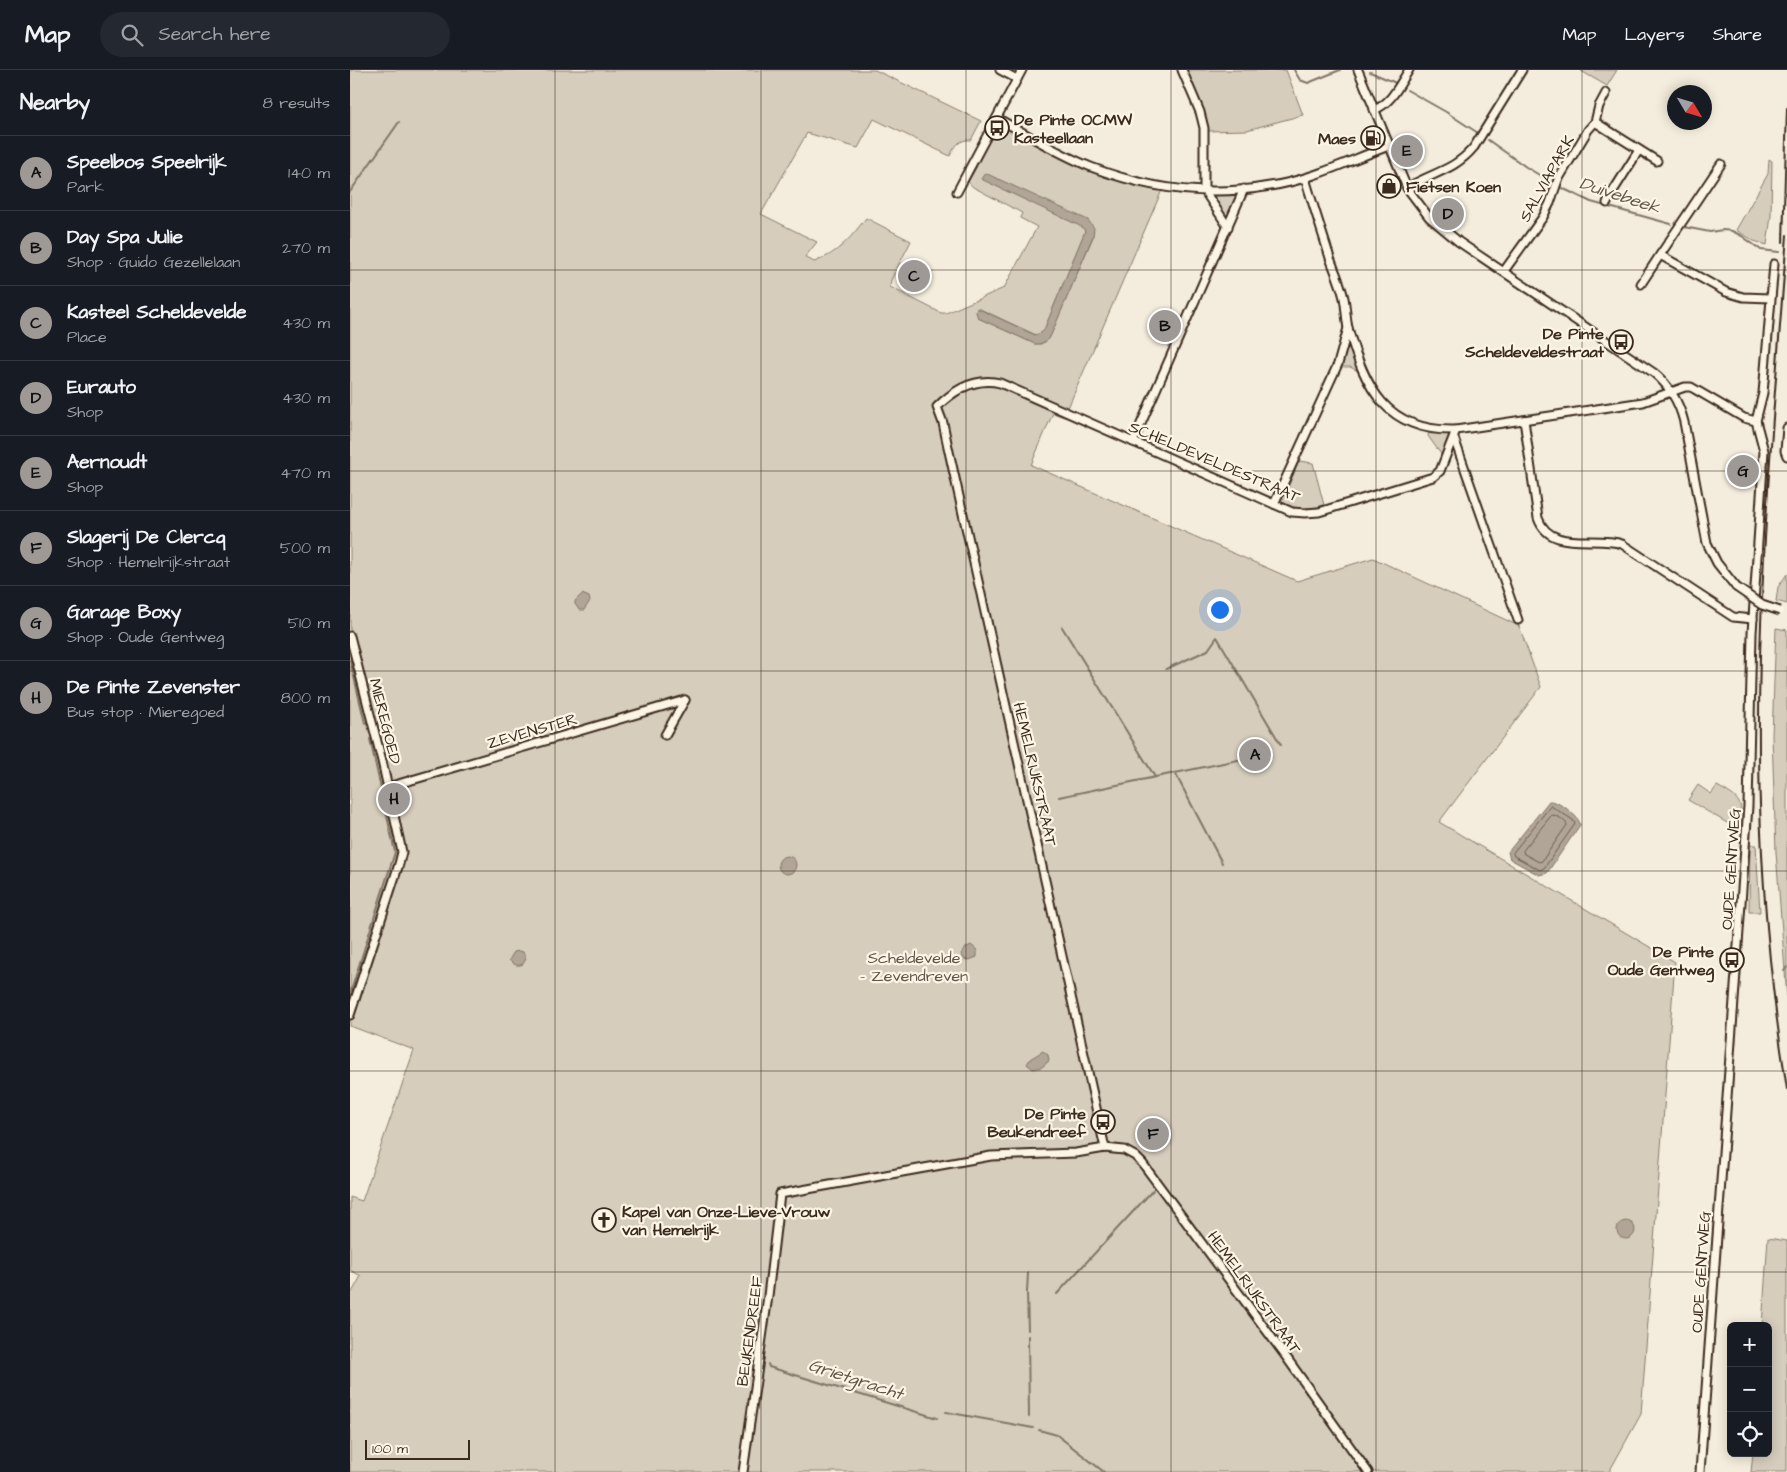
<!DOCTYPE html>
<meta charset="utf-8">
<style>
body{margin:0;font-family:"Architects Daughter",sans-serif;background:#242831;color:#f1f3f6}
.controls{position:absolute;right:15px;bottom:15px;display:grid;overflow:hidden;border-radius:8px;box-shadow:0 2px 12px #0003}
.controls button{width:45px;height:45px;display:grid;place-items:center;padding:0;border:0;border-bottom:1px solid #363941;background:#171b24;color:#f1f3f6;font:25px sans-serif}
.compass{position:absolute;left:1317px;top:15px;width:45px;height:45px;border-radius:50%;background:#171b24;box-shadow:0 2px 12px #0003;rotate:128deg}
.scale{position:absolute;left:15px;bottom:12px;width:105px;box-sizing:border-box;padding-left:5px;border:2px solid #3b2a1e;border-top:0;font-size:14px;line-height:18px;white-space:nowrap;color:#3b2a1e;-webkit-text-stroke:4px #fcf5e5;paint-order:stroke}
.you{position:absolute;left:869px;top:539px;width:18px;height:18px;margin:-12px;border:4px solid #fff;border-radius:50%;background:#1a73e8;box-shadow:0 0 0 8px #1a73e833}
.badge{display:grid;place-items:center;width:32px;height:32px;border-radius:50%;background:#9f9995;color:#111;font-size:16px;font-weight:700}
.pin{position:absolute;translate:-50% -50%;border:2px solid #fff;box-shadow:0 1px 5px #0006}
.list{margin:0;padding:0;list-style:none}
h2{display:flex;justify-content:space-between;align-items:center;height:65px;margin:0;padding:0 20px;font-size:21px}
h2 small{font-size:16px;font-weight:400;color:#9ea1a6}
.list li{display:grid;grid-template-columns:32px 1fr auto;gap:15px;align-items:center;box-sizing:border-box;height:75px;padding:0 20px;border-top:1px solid #363941}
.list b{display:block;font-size:19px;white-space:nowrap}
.list p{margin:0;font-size:16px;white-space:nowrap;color:#9ea1a6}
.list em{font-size:16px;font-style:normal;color:#9ea1a6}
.icon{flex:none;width:28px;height:28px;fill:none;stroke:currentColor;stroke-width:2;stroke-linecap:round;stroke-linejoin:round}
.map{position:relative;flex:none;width:1437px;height:1402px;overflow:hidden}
header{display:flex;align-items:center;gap:30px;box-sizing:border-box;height:70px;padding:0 25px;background:#171b24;border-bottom:1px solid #363941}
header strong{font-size:24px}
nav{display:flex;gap:28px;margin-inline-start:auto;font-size:18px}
.search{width:350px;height:45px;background:#242831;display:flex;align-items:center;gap:12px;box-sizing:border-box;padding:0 18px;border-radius:28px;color:#9ea1a6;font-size:19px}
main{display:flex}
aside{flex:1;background:#171b24}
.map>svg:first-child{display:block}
.green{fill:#d6cdbd;stroke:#887c6e;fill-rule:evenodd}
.water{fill:#b0a596;stroke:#817466}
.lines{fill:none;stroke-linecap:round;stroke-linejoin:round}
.shore{stroke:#6a5b4e;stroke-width:1}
.stream{stroke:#817466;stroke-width:2}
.minor-casing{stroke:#3b2a1e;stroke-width:11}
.minor{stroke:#fcf5e5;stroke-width:7}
.rail{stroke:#3b2a1e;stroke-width:2}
.minor-bridge-casing{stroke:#3b2a1e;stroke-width:11;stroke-linecap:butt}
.minor-bridge{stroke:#fcf5e5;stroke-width:7}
.grid{fill:none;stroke:#3b2a1e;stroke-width:1;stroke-opacity:0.55}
.labels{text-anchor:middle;stroke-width:4.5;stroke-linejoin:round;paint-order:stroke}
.poi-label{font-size:16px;font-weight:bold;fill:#3b2a1e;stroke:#fcf5e5;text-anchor:end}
.street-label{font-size:16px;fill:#3b2a1e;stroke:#fcf5e5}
.park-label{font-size:16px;fill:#625346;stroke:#fcf5e5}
.water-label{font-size:18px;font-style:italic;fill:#645548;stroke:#fcf5e5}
</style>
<header>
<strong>Map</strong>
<div class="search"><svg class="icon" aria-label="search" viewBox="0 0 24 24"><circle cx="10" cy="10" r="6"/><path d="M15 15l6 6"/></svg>Search here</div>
<nav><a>Map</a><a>Layers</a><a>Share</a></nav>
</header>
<main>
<aside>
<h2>Nearby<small>8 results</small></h2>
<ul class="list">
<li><span class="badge">A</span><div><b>Speelbos Speelrijk</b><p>Park</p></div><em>140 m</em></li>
<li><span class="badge">B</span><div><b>Day Spa Julie</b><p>Shop · Guido Gezellelaan</p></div><em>270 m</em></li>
<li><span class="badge">C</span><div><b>Kasteel Scheldevelde</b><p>Place</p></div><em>430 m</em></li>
<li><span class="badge">D</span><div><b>Eurauto</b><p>Shop</p></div><em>430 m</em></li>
<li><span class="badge">E</span><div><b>Aernoudt</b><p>Shop</p></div><em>470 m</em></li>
<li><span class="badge">F</span><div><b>Slagerij De Clercq</b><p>Shop · Hemelrijkstraat</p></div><em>500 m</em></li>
<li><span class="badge">G</span><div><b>Garage Boxy</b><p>Shop · Oude Gentweg</p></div><em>510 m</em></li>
<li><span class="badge">H</span><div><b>De Pinte Zevenster</b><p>Bus stop · Mieregoed</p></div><em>800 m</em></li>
</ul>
</aside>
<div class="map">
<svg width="1437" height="1402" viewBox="0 0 1437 1402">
<rect width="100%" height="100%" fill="#f4eddd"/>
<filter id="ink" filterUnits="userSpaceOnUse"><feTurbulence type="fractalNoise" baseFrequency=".02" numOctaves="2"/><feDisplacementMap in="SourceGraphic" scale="10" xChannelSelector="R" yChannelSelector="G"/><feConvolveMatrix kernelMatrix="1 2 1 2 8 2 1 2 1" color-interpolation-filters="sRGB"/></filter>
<g filter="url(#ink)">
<!-- green -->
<g class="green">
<path d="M0 0H525L631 51 621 70C609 69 605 76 600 86L524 49 508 78 457 63 411 144 467 172 455 187 464 192C488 184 502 166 516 148L561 171 541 210 540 217 591 243H596L654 218 687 157 670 148 672 143 623 117 618 112 627 96 625 95 645 58 652 55 724 93 793 116 812 120 714 347 703 343 681 395 947 511 1023 488 1169 556 1191 617 1089 752 1325 892 1291 1344 1259 1402H0V1226L11 1206 0 1200V1127L12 1131 64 980 0 956ZM732 157 743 167 699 269 691 274H685L628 248V238L686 265 691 263 694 260 734 164 735 161Z"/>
<polygon points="835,0 936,0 953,45 897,60 857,61"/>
<polygon points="1232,0 1267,0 1257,16 1231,1"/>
<polygon points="1419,89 1422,91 1421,146 1417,175 1404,171 1386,160 1418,104"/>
<polygon points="863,124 887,124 888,126 879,148 875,149 862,127"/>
<polygon points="999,269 1010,302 1000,297 990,297 997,270"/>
<polygon points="1079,362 1100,365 1101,367 1093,387 1078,366"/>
<path d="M949 391 963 393 974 435C957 440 947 440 932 432Z"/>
<polygon points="1437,504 1437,534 1426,531 1428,517"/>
<polygon points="1426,558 1437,560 1437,928 1426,782 1422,666"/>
<path d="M1348 715 1361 724 1367 716C1391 729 1394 732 1389 760L1338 730Z"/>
<polygon points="1400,775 1406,775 1410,842 1399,842"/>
<polygon points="1418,1168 1437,1171 1437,1402 1401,1402 1403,1383 1418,1383 1418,1256 1412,1256"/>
</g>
<!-- water -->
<g class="water">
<path d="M635 103 738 150 744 158 743 166 701 265C698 272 692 274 685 274L628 248 626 242 627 238 685 265 691 263 694 260 735 161 732 157 631 109Z"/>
<polygon points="232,524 239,527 240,531 234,540 229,540 225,534 225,531"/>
<path d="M1199 731C1207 730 1230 746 1230 755L1197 803 1189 805 1160 789 1158 782Z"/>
<circle cx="437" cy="795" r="9"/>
<polygon points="621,875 627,880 627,887 619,890 614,889 611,884 615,878"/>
<path d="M169 881 173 882 176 889 173 894C167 897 163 894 159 890L164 882Z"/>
<polygon points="693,981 698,985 699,991 692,997 683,999 677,994 680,989"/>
<circle cx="1276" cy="1160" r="9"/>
</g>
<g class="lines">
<!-- shore -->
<g class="shore">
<polygon points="1201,736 1223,750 1225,754 1194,798 1190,800 1164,786 1163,783"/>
<path d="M1202 745C1207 745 1216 751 1217 755L1192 791 1189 792 1174 784 1173 781Z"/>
</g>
<!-- stream -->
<g class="stream">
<polyline points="944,0 950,10 958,13 990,0"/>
<polyline points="1020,2 1046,13"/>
<polyline points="1057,20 1096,42 1128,63"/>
<polyline points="1138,70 1176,97 1201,112"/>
<polyline points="1212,118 1241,132 1321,154"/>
<polyline points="0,122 49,52"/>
<polyline points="1334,157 1360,162 1373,160 1382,161 1392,166 1411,180 1429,182"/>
<polyline points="712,557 805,707"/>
<polyline points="0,590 15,653"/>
<polyline points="816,599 858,580 867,567 931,675"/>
<polyline points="825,703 872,793"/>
<polyline points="709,727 917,684"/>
<polyline points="1434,901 1437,897"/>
<polyline points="0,924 45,782 20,669"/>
<polyline points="678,1203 677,1222 678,1260"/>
<polyline points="707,1224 803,1120"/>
<polyline points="678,1266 679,1347"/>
<polyline points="418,1294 419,1297 587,1348"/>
<polyline points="596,1342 683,1358"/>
<polyline points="689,1360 707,1365 754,1402"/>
</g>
<!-- minor casing -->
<g class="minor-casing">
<g id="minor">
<polyline points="650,0 667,9"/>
<polyline points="832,0 850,42 854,58 854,120 878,157"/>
<path d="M1008 0 1057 118 1079 147 1109 172 1304 303C1320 316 1329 332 1334 352L1357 473 1367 493 1386 517"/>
<path d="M1024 40C1042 33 1049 15 1059 0"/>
<path d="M647 48C678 65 708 84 741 97 798 119 860 127 920 116 962 110 1000 90 1039 76"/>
<polyline points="1245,52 1307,91"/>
<path d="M955 108C963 135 972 162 980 188 985 201 991 215 994 228 996 238 996 249 998 258 1015 319 1037 362 1106 360L1293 332 1335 317H1341L1394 348 1406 351"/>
<path d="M1057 118C1082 102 1103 102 1124 77L1172 0"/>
<polyline points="607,122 672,0"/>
<polyline points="1257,133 1260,126 1289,80"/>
<polyline points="1310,185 1371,94"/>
<polyline points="1154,201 1193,147 1200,133 1208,110 1238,60 1245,52 1249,36 1256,23"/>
<polyline points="1291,214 1310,185 1376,222 1393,227 1420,228"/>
<path d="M1174 350 1188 448C1200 483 1245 465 1272 474L1383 547 1403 549"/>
<polyline points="1437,358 1435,381 1437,386"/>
<polyline points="1104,368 1168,550"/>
<polyline points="783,372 894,119"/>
<polyline points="924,434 988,294 998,258"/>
<polyline points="0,566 32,691 52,782 49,794 0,945"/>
<polyline points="315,665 335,630"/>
<polyline points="38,717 335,630"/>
<path d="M755 1078 598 377 593 353 587 337C603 321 625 307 650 313L942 442 955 443 969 442 1083 407 1090 401 1106 360"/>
<polyline points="393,1402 418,1226 430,1124 641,1086 726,1083 755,1078 764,1079 774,1080 785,1086 793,1094 934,1284 1018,1402"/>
<polyline points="1350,1402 1398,736 1402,563 1414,381 1406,351 1413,323 1424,194"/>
</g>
</g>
<!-- minor -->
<use href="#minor" class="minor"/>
<!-- rail -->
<g class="rail">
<path d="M1437 165C1425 325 1410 486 1409 646 1408 771 1417 896 1437 1019"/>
<polyline points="1433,172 1437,38"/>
</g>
<!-- minor-bridge casing -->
<g class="minor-bridge-casing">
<polyline id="minor-bridge" points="1386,517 1412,535 1430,541"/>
</g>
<!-- minor-bridge -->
<use href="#minor-bridge" class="minor-bridge"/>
</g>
</g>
<!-- grid -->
<path class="grid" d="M205 0V1402M411 0V1402M616 0V1402M821 0V1402M1026 0V1402M1232 0V1402M0 200H1437M0 401H1437M0 601H1437M0 801H1437M0 1001H1437M0 1202H1437"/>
<!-- icons -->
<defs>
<g id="bus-ring" transform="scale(1.25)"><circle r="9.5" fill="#fcf5e5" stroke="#3b2a1e" stroke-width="1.5"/><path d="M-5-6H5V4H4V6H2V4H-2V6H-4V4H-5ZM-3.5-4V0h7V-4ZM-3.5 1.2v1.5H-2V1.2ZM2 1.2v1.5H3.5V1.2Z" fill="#3b2a1e"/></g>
<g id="fuel-ring" transform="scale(1.25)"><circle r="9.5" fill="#fcf5e5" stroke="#3b2a1e" stroke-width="1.5"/><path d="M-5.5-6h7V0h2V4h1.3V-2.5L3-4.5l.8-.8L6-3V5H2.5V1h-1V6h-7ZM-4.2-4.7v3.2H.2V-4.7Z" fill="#3b2a1e"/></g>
<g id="shop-ring" transform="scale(1.25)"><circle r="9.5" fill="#fcf5e5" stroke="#3b2a1e" stroke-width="1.5"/><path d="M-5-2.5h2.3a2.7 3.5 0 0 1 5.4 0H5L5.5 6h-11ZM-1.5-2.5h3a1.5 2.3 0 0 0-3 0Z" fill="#3b2a1e"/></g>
<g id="church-ring" transform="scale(1.25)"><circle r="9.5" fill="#fcf5e5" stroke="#3b2a1e" stroke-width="1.5"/><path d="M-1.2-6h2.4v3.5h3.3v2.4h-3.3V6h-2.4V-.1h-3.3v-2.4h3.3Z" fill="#3b2a1e"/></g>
</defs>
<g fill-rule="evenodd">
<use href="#bus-ring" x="647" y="58"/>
<use href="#fuel-ring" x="1023" y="68"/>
<use href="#shop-ring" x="1039" y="116"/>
<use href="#bus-ring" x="1271" y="272"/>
<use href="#bus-ring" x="1382" y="890"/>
<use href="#bus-ring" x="753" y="1052"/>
<use href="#church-ring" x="254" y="1150"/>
</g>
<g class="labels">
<!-- poi labels -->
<g class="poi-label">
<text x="664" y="55" text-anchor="start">De Pinte OCMW<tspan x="664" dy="18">Kasteellaan</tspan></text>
<text x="1006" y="74">Maes</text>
<text x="1056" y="122" text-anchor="start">Fietsen Koen</text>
<text x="1254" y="269">De Pinte<tspan x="1254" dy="18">Scheldeveldestraat</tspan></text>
<text x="1364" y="887">De Pinte<tspan x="1364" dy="18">Oude Gentweg</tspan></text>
<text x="736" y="1049">De Pinte<tspan x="736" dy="18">Beukendreef</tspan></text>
<text x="272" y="1147" text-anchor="start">Kapel van Onze-Lieve-Vrouw<tspan x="272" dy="18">van Hemelrijk</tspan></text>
</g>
<!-- street labels -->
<g class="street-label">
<text transform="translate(1196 108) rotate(-61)" y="6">SALVIAPARK</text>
<text transform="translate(865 391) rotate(23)" y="6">SCHELDEVELDESTRAAT</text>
<text transform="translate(36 651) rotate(76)" y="6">MIEREGOED</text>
<text transform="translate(182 660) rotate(-16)" y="6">ZEVENSTER</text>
<text transform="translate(686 704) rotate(77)" y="6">HEMELRIJKSTRAAT</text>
<text transform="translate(1380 799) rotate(-86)" y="6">OUDE GENTWEG</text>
<text transform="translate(1350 1202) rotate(-86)" y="6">OUDE GENTWEG</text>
<text transform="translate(905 1222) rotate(54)" y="6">HEMELRIJKSTRAAT</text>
<text transform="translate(399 1261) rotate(-82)" y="6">BEUKENDREEF</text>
</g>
<!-- park labels -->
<g class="park-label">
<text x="564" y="893">Scheldevelde<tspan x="564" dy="18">- Zevendreven</tspan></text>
</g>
<!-- water labels -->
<g class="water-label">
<text transform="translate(1270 125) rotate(18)" y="6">Duivebeek</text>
<text transform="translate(506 1309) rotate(18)" y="6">Grietgracht</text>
</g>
</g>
</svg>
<div class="controls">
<button>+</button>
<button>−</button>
<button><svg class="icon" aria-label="locate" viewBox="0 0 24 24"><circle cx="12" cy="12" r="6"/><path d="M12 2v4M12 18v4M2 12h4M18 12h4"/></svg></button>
</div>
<svg class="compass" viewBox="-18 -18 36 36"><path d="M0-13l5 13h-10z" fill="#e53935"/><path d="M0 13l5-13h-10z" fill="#9ea1a6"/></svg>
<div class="scale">100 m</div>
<div class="you"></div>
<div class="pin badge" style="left:905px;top:685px">A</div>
<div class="pin badge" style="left:815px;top:256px">B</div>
<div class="pin badge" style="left:564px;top:206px">C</div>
<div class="pin badge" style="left:1098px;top:144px">D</div>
<div class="pin badge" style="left:1057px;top:81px">E</div>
<div class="pin badge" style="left:803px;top:1064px">F</div>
<div class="pin badge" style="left:1393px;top:401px">G</div>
<div class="pin badge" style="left:44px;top:729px">H</div>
</div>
</main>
